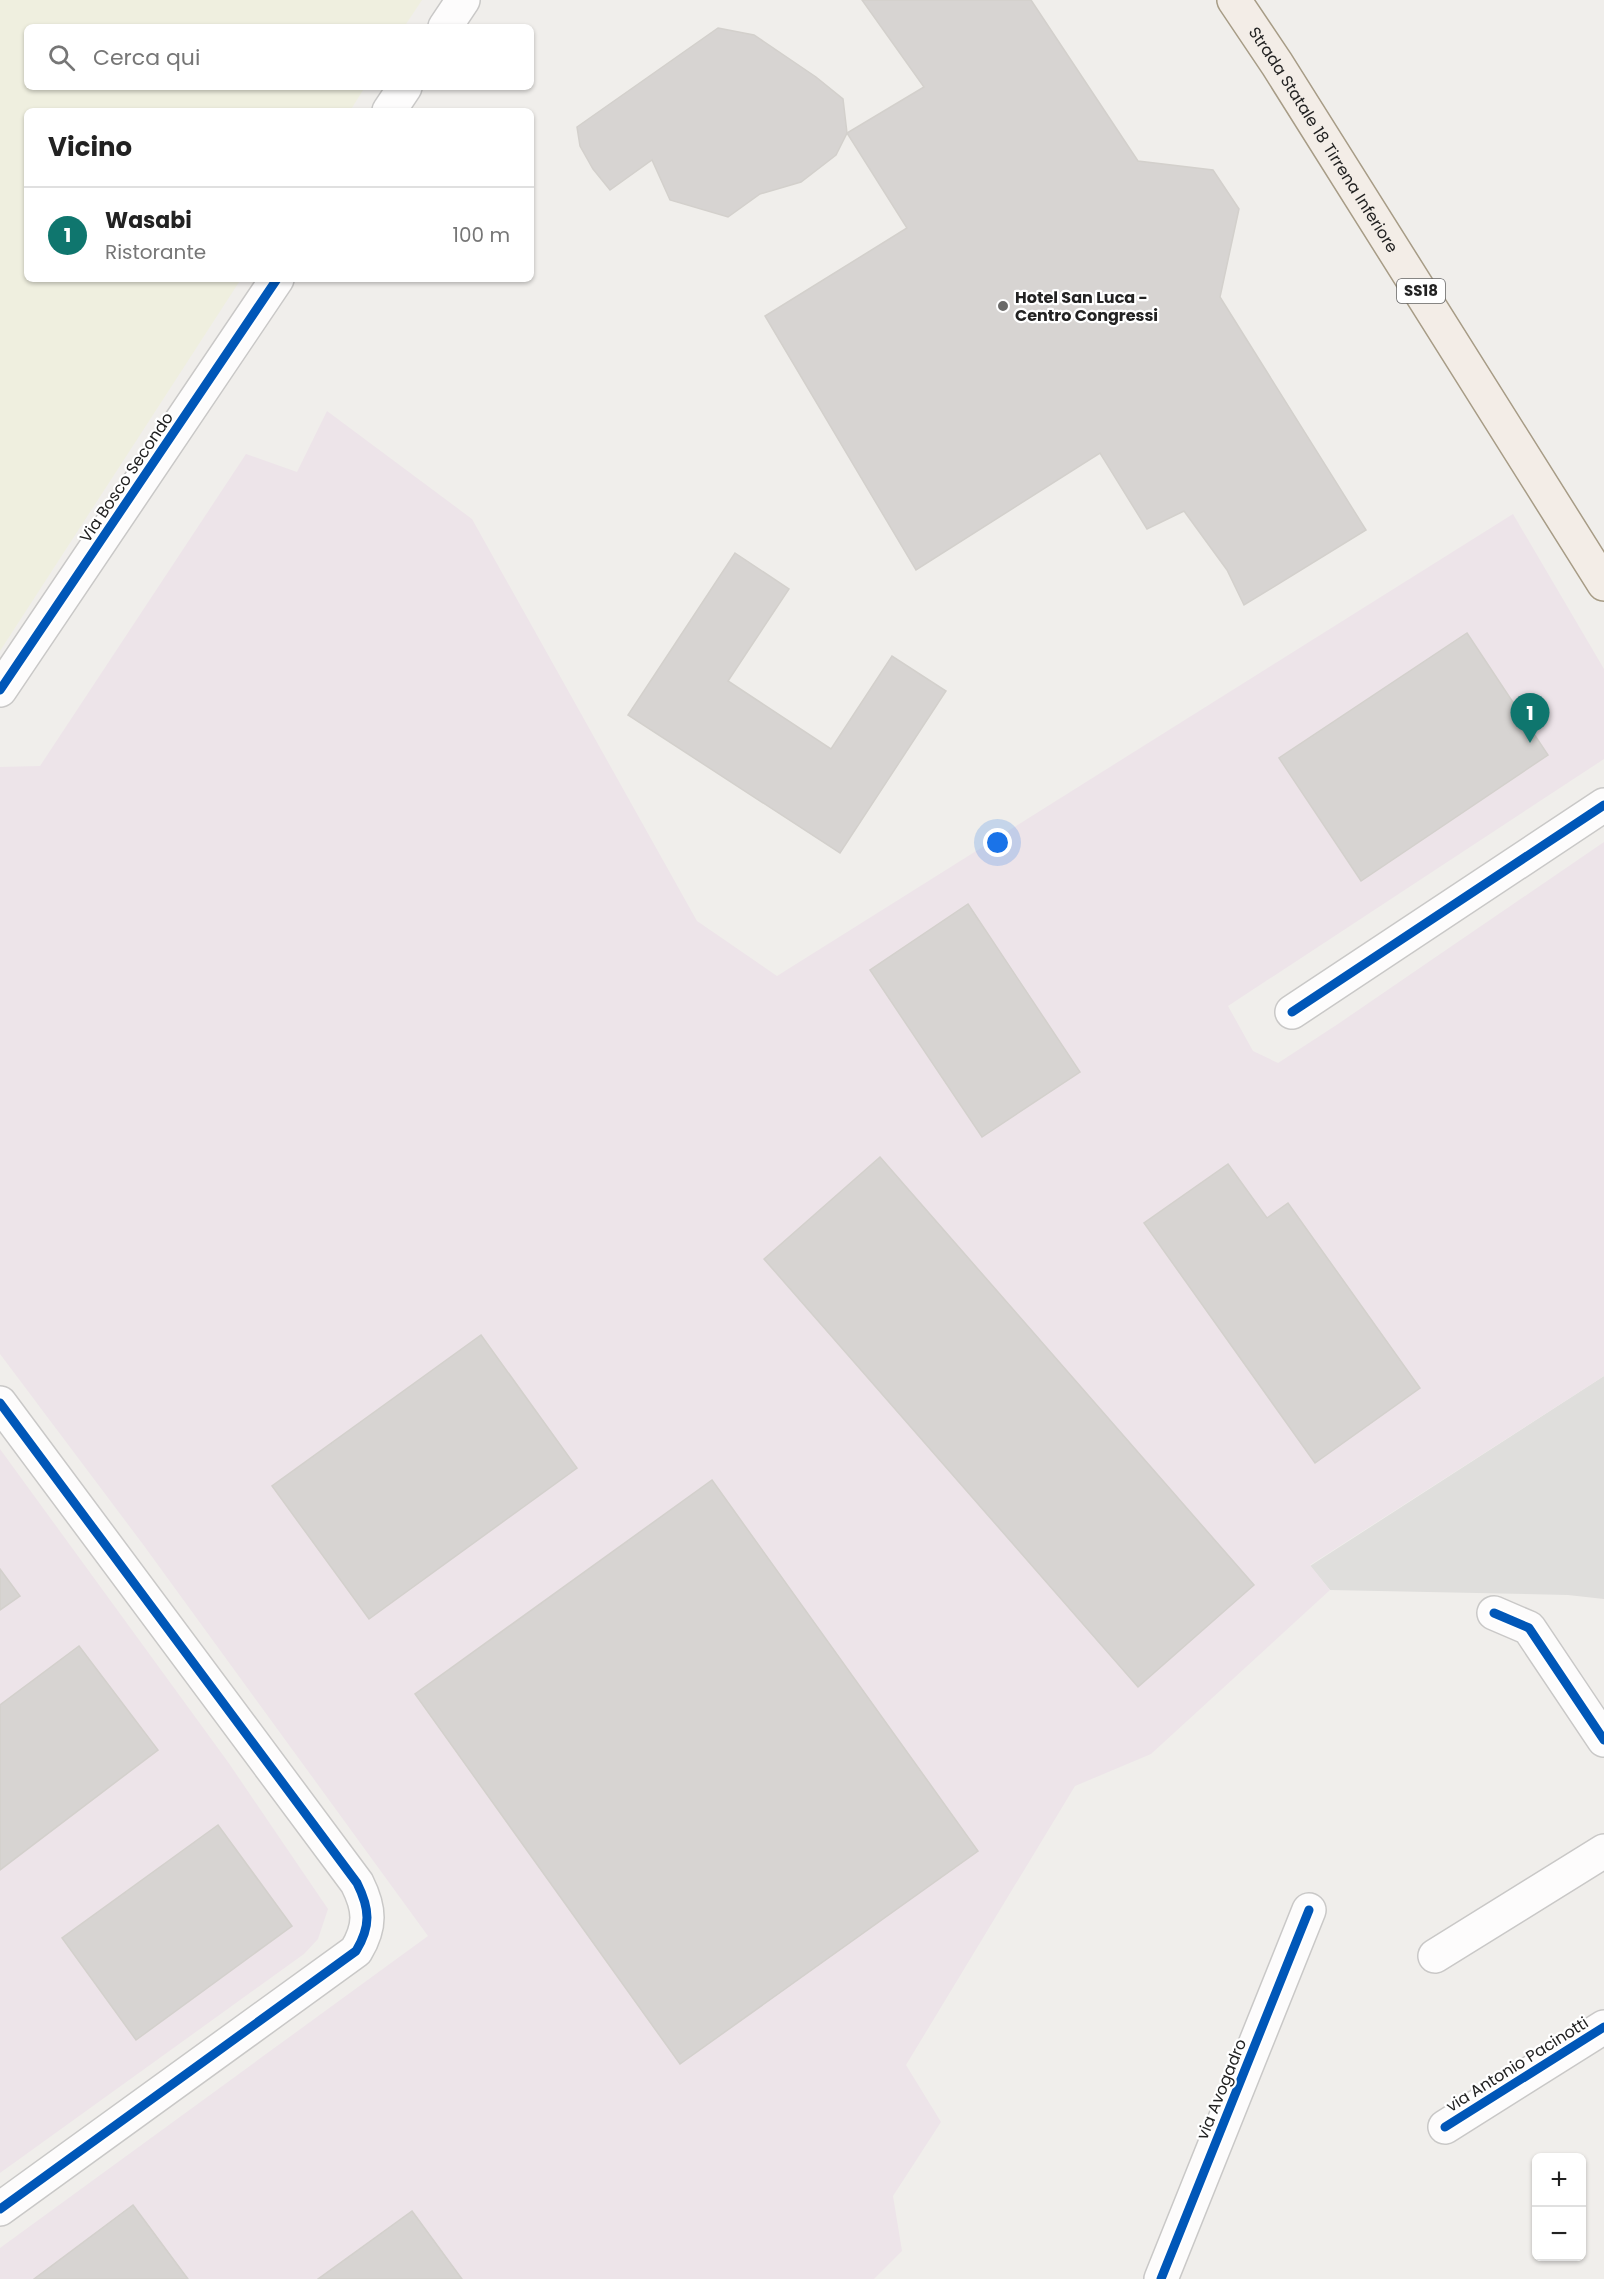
<!DOCTYPE html>
<html lang="it">
<meta charset="utf-8">
<style>
body{margin:0;font-family:Poppins,sans-serif;background:#f2f2f2;color:#222}
.controls{position:absolute;right:18px;bottom:18px;display:grid;overflow:hidden;border-radius:9px;box-shadow:0 2px 4px #0004}
.controls button{width:54px;height:54px;display:grid;place-items:center;padding:0;border:0;border-bottom:2px solid #e0e0e0;background:#fff;color:#222;font:30px sans-serif}
.you{position:absolute;left:998px;top:843px;width:21px;height:21px;margin:-15px;border:4px solid #fff;border-radius:50%;background:#1a73e8;box-shadow:0 0 0 9px #1a73e833}
.badge{display:grid;place-items:center;width:39px;height:39px;border-radius:50%;background:#0f766e;color:#fff;font-size:20px;font-weight:700}
.pin{position:absolute;translate:-50% -50px;filter:drop-shadow(0 2px 3px #0008)}
.pin::after{content:'';position:absolute;top:32px;width:21px;height:18px;background:inherit;clip-path:polygon(0 0,100% 0,50% 100%)}
.list{margin:0;padding:0;list-style:none}
h2{display:flex;justify-content:space-between;align-items:center;height:78px;margin:0;padding:0 24px;font-size:26px}
h2 small{font-size:20px;font-weight:400;color:#767676}
.list li{display:grid;grid-template-columns:39px 1fr auto;gap:18px;align-items:center;box-sizing:border-box;height:96px;padding:0 24px;border-top:2px solid #e0e0e0}
.list b{display:block;font-size:22px;white-space:nowrap}
.list p{margin:0;font-size:20px;white-space:nowrap;color:#767676}
.list em{font-size:20px;font-style:normal;color:#767676}
.icon{flex:none;width:33px;height:33px;fill:none;stroke:currentColor;stroke-width:2;stroke-linecap:round;stroke-linejoin:round}
.map{position:relative;flex:none;width:1604px;height:2279px;overflow:hidden}
.search{position:absolute;background:#fff;box-shadow:0 2px 4px #0004;left:24px;top:24px;width:510px;height:66px;display:flex;align-items:center;gap:15px;box-sizing:border-box;padding:0 21px;border-radius:9px;color:#767676;font-size:22px}
.panel{position:absolute;background:#fff;box-shadow:0 2px 4px #0004;left:24px;top:108px;width:510px;height:174px;border-radius:9px}
.map>svg:first-child{display:block}
.residential{fill:#dfdedc}
.industrial{fill:#ede4e9}
.farmland{fill:#efefdf}
.building{fill:#d7d4d2;stroke:#d3d0cc;stroke-width:1.5}
.lines{fill:none;stroke-linecap:round;stroke-linejoin:round}
.minor-casing{stroke:#c9c8c7;stroke-width:36}
.tertiary-casing{stroke:#c9c8c7;stroke-width:36}
.primary-casing{stroke:#a79c86;stroke-width:36}
.minor{stroke:#fdfcfc;stroke-width:33}
.tertiary{stroke:#fdfcfc;stroke-width:33}
.primary{stroke:#f3ede7;stroke-width:33}
.cycleway-casing{stroke:#fff;stroke-width:13}
.cycleway{stroke:#0057b8;stroke-width:9}
.poi-dot{fill:#6a6968;stroke:#fff;stroke-width:2}
.labels{text-anchor:middle;stroke-width:4.5;stroke-linejoin:round;paint-order:stroke}
.shield{fill:#fff;stroke:#646464;stroke-width:1.5}
.shield-label{font-size:15px;font-weight:bold;fill:#222}
.street-label{font-size:16px;fill:#222;stroke:#fff}
.poi-label{font-size:16px;font-weight:bold;fill:#222;stroke:#fff;text-anchor:start}
</style>
<div class="map">
<svg width="1604" height="2279" viewBox="0 0 1604 2279">
<rect width="100%" height="100%" fill="#f0eeeb"/>
<!-- residential -->
<polygon class="residential" points="1604,1376 1604,1599 1568,1595 1330,1590 1310,1566"/>
<!-- industrial -->
<g class="industrial">
<polygon points="327,411 472,519 697,921 777,976 1513,514 1604,669 1604,759 1228,1006 1253,1051 1278,1063 1335,1026 1604,842 1604,1376 1310,1565 1330,1590 1151,1754 1075,1786 906,2065 941,2122 893,2196 902,2251 874,2279 0,2279 0,2248 428,1936 142,1543 0,1354 0,767 40,766 246,454 297,472"/>
<polygon points="0,1449 228,1762 328,1909 318,1939 304,1954 0,2173"/>
</g>
<!-- farmland -->
<polygon class="farmland" points="0,0 422,0 404,27 27,27 27,87 365,87 350,111 27,111 27,279 241,279 0,651"/>
<!-- building -->
<g class="building">
<polygon points="862,0 1031,0 1138,161 1213,170 1239,209 1220,297 1366,530 1244,605 1227,570 1184,511 1147,529 1100,453 916,570 765,316 907,228 847,133 924,87"/>
<polygon points="718,28 754,35 816,77 843,99 847,133 836,155 801,182 760,194 728,217 670,200 652,160 610,190 593,169 580,146 577,127"/>
<polygon points="735,553 789,589 728,681 831,749 892,656 946,691 840,853 628,715"/>
<polygon points="1467,633 1548,755 1361,881 1279,758"/>
<polygon points="968,904 1080,1072 982,1137 870,970"/>
<polygon points="880,1157 1254,1585 1138,1687 764,1259"/>
<polygon points="1228,1164 1267,1218 1288,1203 1420,1388 1315,1463 1144,1223"/>
<polygon points="481,1335 577,1468 369,1619 272,1486"/>
<polygon points="712,1480 978,1851 680,2064 415,1694"/>
<polygon points="0,1569 20,1596 0,1610"/>
<polygon points="79,1646 158,1750 0,1870 0,1705"/>
<polygon points="218,1825 292,1926 136,2040 62,1938"/>
<polygon points="133,2205 188,2279 34,2279"/>
<polygon points="412,2211 462,2279 318,2279"/>
</g>
<g class="lines">
<!-- minor casing -->
<g class="minor-casing">
<g id="minor">
<polyline points="1292,1012 1604,805"/>
<path d="M0 1403 357 1883C370 1909 371 1926 356 1951L0 2209"/>
<polyline points="1494,1613 1529,1628 1604,1740"/>
<polyline points="1435,1956 1604,1851"/>
<polyline points="1445,2127 1604,2027"/>
<polyline points="1161,2279 1309,1910"/>
</g>
</g>
<!-- tertiary casing -->
<g class="tertiary-casing">
<g id="tertiary">
<polyline points="445,27 463,0"/>
<polyline points="389,111 405,87"/>
<polyline points="0,690 277,279"/>
</g>
</g>
<!-- primary casing -->
<g class="primary-casing">
<g id="primary">
<path id="s1" d="M1234 0 1277 64 1604 584"/>
</g>
</g>
<!-- minor -->
<use href="#minor" class="minor"/>
<!-- tertiary -->
<use href="#tertiary" class="tertiary"/>
<!-- primary -->
<use href="#primary" class="primary"/>
<!-- cycleway casing -->
<g class="cycleway-casing">
<g id="cycleway">
<polyline points="0,690 277,279"/>
<polyline points="1292,1012 1604,805"/>
<path d="M0 1403 357 1883C370 1909 371 1926 356 1951L0 2209"/>
<polyline points="1494,1613 1529,1628 1604,1740"/>
<polyline points="1445,2127 1604,2027"/>
<polyline points="1161,2279 1309,1910"/>
</g>
</g>
<!-- cycleway -->
<use href="#cycleway" class="cycleway"/>
</g>
<!-- markers -->
<circle class="poi-dot" cx="1003" cy="306" r="6"/>
<g class="labels">
<!-- shield labels -->
<rect class="shield" x="1397" y="279" width="48" height="24" rx="4.5"/>
<g class="shield-label">
<text x="1421" y="296">SS18</text>
</g>
<!-- street labels -->
<g class="street-label">
<text dy="6" stroke="none"><textPath href="#s1" startOffset="166">Strada Statale 18 Tirrena Inferiore</textPath></text>
<text transform="translate(126 477) rotate(-56)" y="6">Via Bosco Secondo</text>
<text transform="translate(1517 2064) rotate(-32)" y="6">via Antonio Pacinotti</text>
<text transform="translate(1221 2089) rotate(-68)" y="6">via Avogadro</text>
</g>
<!-- poi labels -->
<g class="poi-label">
<text x="1015" y="303">Hotel San Luca -<tspan x="1015" dy="18">Centro Congressi</tspan></text>
</g>
</g>
</svg>
<div class="controls">
<button>+</button>
<button>−</button>
</div>
<div class="you"></div>
<div class="pin badge" style="left:1530px;top:743px">1</div>
<div class="search"><svg class="icon" aria-label="search" viewBox="0 0 24 24"><circle cx="10" cy="10" r="6"/><path d="M15 15l6 6"/></svg>Cerca qui</div>
<section class="panel">
<h2>Vicino<small></small></h2>
<ul class="list">
<li><span class="badge">1</span><div><b>Wasabi</b><p>Ristorante</p></div><em>100 m</em></li>
</ul>
</section>
</div>
